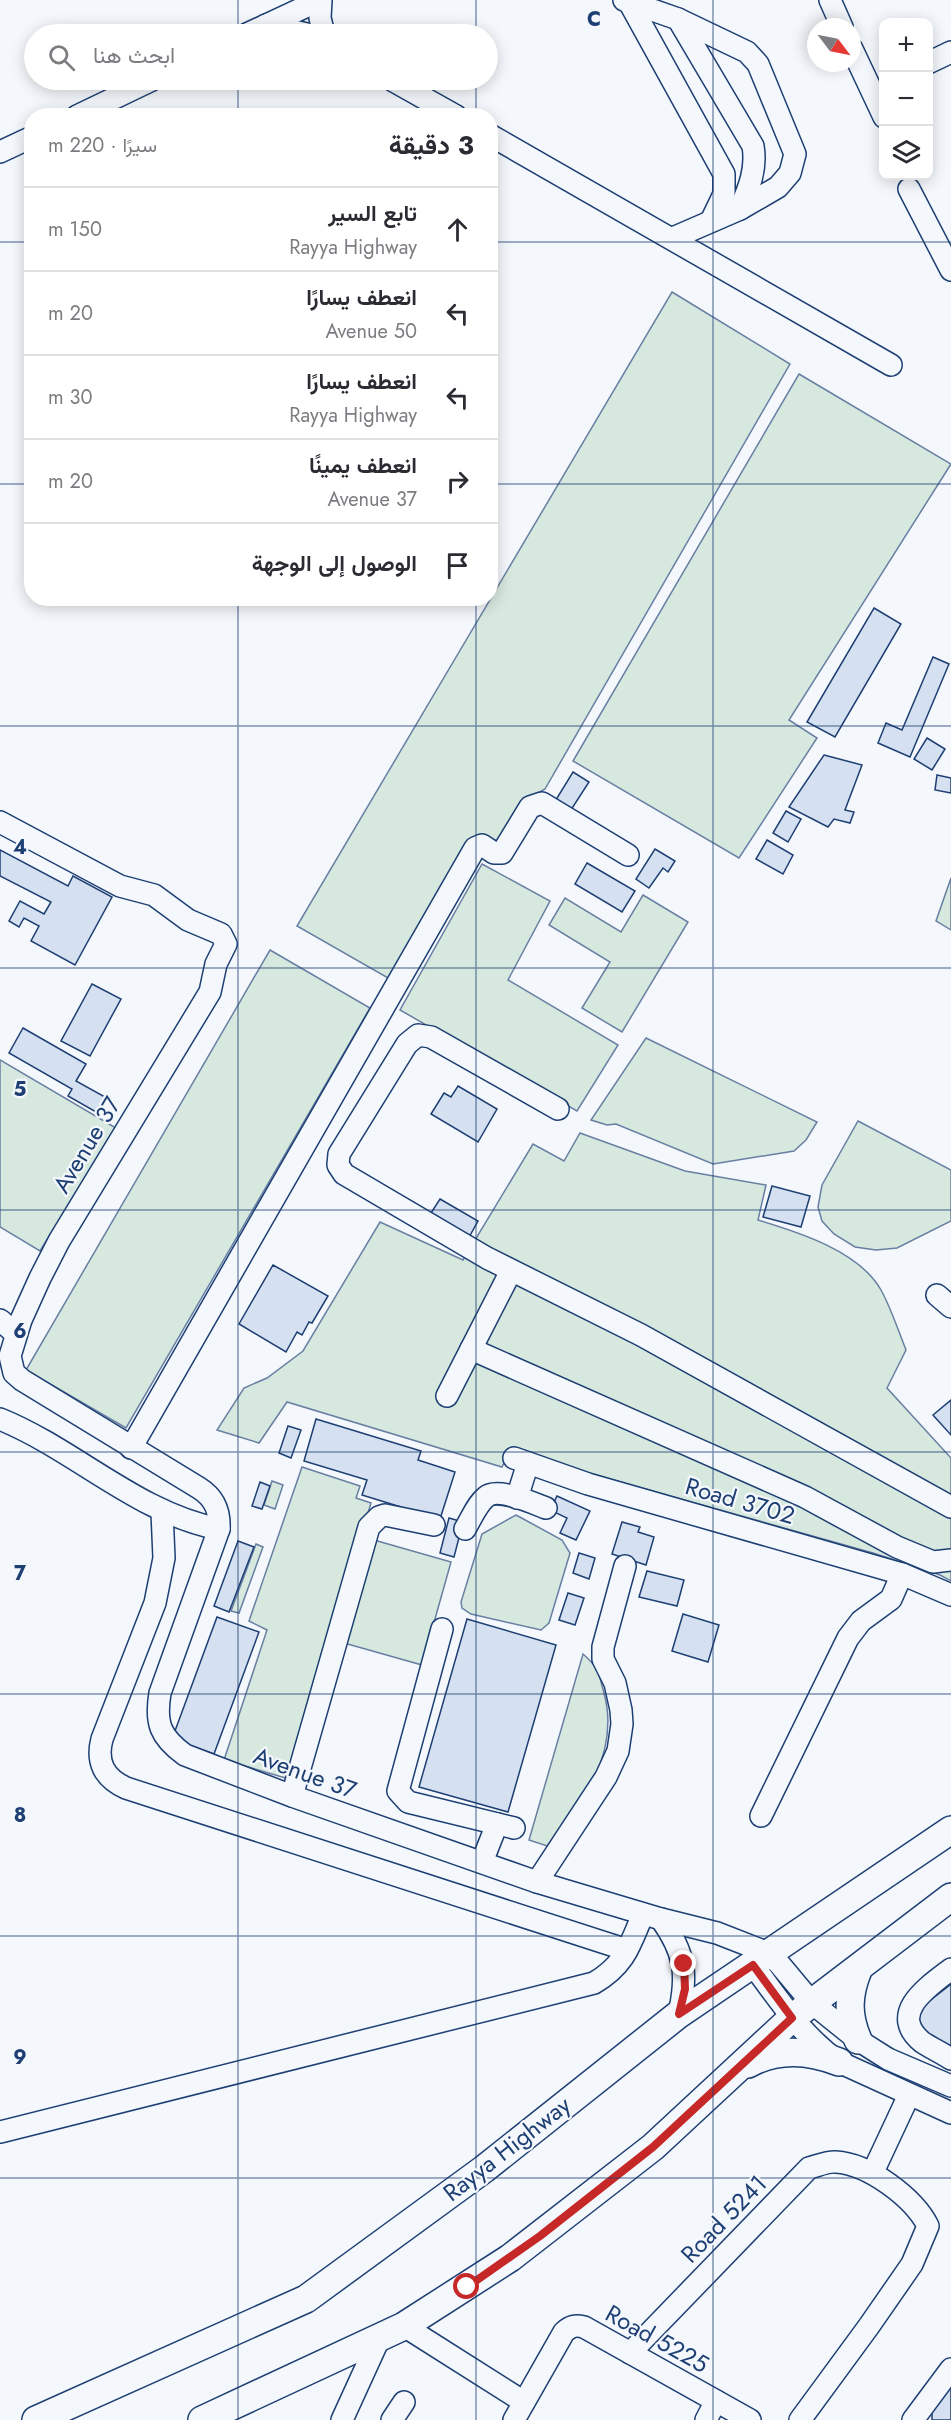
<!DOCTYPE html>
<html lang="ar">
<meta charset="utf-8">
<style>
body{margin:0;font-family:Jost,Vazirmatn,sans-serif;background:#f7f7f7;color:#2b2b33;direction:rtl}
.controls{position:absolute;right:18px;top:18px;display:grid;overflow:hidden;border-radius:12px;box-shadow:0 3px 15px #0003}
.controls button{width:54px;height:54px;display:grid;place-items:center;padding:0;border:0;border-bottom:2px solid #e1e1e2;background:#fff;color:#2b2b33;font:30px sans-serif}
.compass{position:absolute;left:807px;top:18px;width:54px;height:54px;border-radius:50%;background:#fff;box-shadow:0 3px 15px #0003;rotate:122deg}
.stop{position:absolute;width:18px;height:18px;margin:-14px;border:4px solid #c62828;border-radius:50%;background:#fff}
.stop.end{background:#c62828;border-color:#fff;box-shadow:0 2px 6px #0008}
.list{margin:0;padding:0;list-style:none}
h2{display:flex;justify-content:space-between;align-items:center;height:78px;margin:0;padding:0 24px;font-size:26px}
h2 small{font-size:20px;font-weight:400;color:#7c7c81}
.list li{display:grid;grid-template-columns:39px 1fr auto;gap:18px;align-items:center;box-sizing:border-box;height:84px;padding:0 24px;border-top:2px solid #e1e1e2}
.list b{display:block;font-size:22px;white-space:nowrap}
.list p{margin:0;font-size:20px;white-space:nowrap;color:#7c7c81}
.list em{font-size:20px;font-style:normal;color:#7c7c81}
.icon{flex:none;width:33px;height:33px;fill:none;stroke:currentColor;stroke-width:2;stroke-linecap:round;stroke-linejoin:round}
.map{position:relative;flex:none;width:951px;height:2420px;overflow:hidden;direction:ltr}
.search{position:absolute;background:#fff;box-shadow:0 3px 15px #0003;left:24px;top:24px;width:474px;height:66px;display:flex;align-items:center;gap:15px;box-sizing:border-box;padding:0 21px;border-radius:33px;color:#7c7c81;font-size:22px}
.panel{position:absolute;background:#fff;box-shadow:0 3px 15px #0003;left:24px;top:108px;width:474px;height:498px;border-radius:24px;direction:rtl}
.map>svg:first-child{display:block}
.green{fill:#d7e8df;stroke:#687fa3;stroke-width:1.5}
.building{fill:#d5e0f0;stroke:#1d3f73;stroke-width:1.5}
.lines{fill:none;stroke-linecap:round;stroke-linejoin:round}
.minor-casing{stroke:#1d3f73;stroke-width:24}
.major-casing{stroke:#1d3f73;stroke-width:30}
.minor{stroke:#f4f7fb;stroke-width:21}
.major{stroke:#f4f7fb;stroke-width:27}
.route{stroke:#c62828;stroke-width:8}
.grid{fill:none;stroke:#1d3f73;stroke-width:1.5;stroke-opacity:0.55}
.labels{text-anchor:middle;stroke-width:4.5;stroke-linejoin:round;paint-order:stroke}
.street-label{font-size:24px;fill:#1d3f73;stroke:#f4f7fb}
.grid-label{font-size:20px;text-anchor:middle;font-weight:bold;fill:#1d3f73;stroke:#f4f7fb;stroke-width:4.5;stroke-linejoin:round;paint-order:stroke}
</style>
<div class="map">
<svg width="951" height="2420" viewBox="0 0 951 2420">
<rect width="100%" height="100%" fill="#f4f7fb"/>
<!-- green -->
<g class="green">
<polygon points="672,292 790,364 545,789 519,804 498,841 481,835 472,839 388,978 297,926"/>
<polygon points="799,374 951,464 789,720 817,738 739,858 573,761"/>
<polygon points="482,864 550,901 508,980 618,1045 577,1111 400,1010"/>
<polygon points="951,878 951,930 936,921"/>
<polygon points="643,895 688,922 622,1032 582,1008 610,962 549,925 565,898 621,932"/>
<polygon points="270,950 370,1008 126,1428 26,1370"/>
<polygon points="646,1038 817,1122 806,1140 794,1151 713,1164 616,1124 607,1125 591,1120"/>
<polygon points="0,1060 116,1128 40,1251 0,1227"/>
<polygon points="858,1121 951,1170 951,1221 897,1248 876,1250 855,1247 834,1234 822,1221 818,1207 822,1185"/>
<path d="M580 1133 685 1171 766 1185 758 1220C798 1232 859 1251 881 1290 891 1308 898 1330 906 1350L887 1388 951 1458V1581L940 1575 873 1553 510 1451 502 1467 287 1402 259 1443 217 1430 244 1388 267 1378 303 1351 380 1222 463 1260 533 1144 564 1161Z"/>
<polygon points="302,1467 360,1486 356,1498 371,1503 289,1779 224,1760 267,1630 249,1621"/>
<polygon points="272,1481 283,1485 275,1509 264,1505"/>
<polygon points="516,1515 562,1540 570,1553 549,1623 541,1630 471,1614 462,1608 461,1602 482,1534"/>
<polygon points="374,1540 451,1562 422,1665 344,1643"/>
<polygon points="256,1544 263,1547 239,1613 231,1611"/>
<path d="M583 1654C600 1669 598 1672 604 1693 620 1751 584 1805 547 1846L529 1840Z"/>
</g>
<!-- building -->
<g class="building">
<polygon points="874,608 901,624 835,737 807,722"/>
<polygon points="933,657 949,664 910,757 878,743 886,723 902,730"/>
<polygon points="927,738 945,749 932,770 914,759"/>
<polygon points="824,755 862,765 845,810 854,812 850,823 834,819 828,827 789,807"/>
<polygon points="573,772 589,782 569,813 554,803"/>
<polygon points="937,775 951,778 951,793 935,790"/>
<polygon points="786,811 801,819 788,842 773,833"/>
<polygon points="767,840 793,855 783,874 756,859"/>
<polygon points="655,849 675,861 668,872 663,868 649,888 636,879"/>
<polygon points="0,850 68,886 73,876 112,897 75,965 31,941 39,926 24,918 19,927 9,921 20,901 44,914 51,902 0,876"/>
<polygon points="587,863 635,891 622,912 575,884"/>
<polygon points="92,984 121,999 90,1056 61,1041"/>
<polygon points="23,1028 86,1064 76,1081 105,1097 96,1112 68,1096 72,1089 9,1053"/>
<polygon points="458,1086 497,1109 478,1142 431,1114 444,1093 451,1097"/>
<polygon points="772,1186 810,1196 801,1227 763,1217"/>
<polygon points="440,1199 478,1221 468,1239 429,1216"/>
<polygon points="273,1265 328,1296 312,1323 309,1322 302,1335 297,1332 286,1352 239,1324"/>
<polygon points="951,1400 951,1435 933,1415"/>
<polygon points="316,1419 421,1451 418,1460 455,1472 440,1519 362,1495 367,1480 304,1461"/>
<polygon points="288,1426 301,1430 291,1458 279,1453"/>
<polygon points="260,1482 270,1486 262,1509 252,1506"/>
<polygon points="557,1496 590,1511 576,1540 560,1533 567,1518 550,1510"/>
<polygon points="449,1518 463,1522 454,1557 440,1553"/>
<polygon points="622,1522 640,1527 638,1532 654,1537 646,1565 612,1554"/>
<polygon points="238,1541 254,1547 229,1612 214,1606"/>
<polygon points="579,1553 595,1558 589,1579 573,1573"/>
<polygon points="647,1571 684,1580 677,1606 639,1597"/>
<polygon points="568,1593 584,1598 575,1625 559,1620"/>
<polygon points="683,1614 719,1625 708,1662 672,1651"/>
<polygon points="217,1617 259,1632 214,1754 172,1739"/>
<polygon points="467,1619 556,1645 508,1812 419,1787"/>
<polygon points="951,1984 951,2048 925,2038 917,2022 918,2010"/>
<polygon points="951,2385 951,2420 932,2420 932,2411"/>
</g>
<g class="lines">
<!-- minor casing -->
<g class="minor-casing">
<g id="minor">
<polyline points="321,0 320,18 324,34"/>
<polyline points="624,0 678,19 747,52 758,64 795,154 790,173 778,187 740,209 673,238"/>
<polyline points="830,0 842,27"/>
<polyline points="629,2 724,174 724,194 711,221"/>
<path d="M678 19 753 146C757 169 749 188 740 209"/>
<polyline points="266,25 307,34"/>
<polyline points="247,34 320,0"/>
<polyline points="852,49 884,117"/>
<polyline points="928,63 951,52"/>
<polyline points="392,80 456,116"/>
<polyline points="77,116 152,80"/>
<polyline points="490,135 891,365"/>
<polyline points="0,152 32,137"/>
<polyline points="909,189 951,270"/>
<path d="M0 822 120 886 154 895 188 920 221 934 226 944 216 964 210 992 59 1241 40 1278 21 1320 10 1356 14 1373 22 1380 199 1488C215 1498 220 1511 219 1529L160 1693C155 1723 160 1737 185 1755L292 1796 537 1882 661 1919 717 1933 771 1954 812 2003 858 2040 888 2059 951 2086"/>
<polyline points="558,1109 431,1037 418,1035 407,1044 339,1154 338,1165 344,1174 487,1258 641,1335 951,1507"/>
<polyline points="937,1295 951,1307"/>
<polyline points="0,1320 16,1334"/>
<polyline points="471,1349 805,1497 897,1547 933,1562 951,1560"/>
<polyline points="447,1396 511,1271"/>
<path d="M0 1419C76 1450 137 1513 219 1529"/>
<polyline points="131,1448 475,848 482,845 494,853 502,853 530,807 542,803 628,855"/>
<polyline points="514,1458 588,1484 902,1574 951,1595"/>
<polyline points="517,1498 528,1463"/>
<path d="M162 1512 164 1558 155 1603 102 1739C96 1762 104 1778 126 1788L627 1950"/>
<path d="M465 1529C471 1519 477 1504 486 1497 497 1487 533 1503 546 1508"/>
<polyline points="442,1629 398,1791 408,1802 514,1828"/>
<polyline points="292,1796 369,1527 379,1517 385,1515 434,1525"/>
<polyline points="761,1816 848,1638 861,1621 891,1599 902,1574"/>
<polyline points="482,1862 497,1824"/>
<polyline points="537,1882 606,1777 618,1751 622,1724 621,1710 615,1683 603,1659 603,1647 625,1566"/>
<path d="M661 1919C685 1953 688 1974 679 2014"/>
<path d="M753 1965C779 2000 803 2037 839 2062L951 2113"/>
<path d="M951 1969C929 1986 887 2013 922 2042 931 2048 942 2053 951 2059"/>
<path d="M0 2132 594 1983C625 1965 630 1945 643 1914"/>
<polyline points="873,2172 909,2095"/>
<polyline points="404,2326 524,2402"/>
<path d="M630 2353 809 2168C817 2166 828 2161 836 2162 869 2164 914 2198 928 2226L912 2264 869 2326 800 2420"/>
<polyline points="342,2420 379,2339"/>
<polyline points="392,2420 404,2402"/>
<path d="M514 2420 564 2332C571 2326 575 2325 584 2327L750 2420"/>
<polyline points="706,2420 716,2401"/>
<polyline points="913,2420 951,2369"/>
</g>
</g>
<!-- major casing -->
<g class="major-casing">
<g id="major">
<path d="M858 2040C847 2015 848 1995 858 1970"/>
<path d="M748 2064C777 2048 809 2050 839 2062"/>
<polyline points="36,2420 306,2299 484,2169 679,2014 951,1830"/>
<polyline points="202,2420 404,2326 510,2258 653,2147 792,2018 951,1897"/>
</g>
</g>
<!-- minor -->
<use href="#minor" class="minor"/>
<!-- major -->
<use href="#major" class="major"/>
</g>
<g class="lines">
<!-- route -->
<polyline class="route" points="467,2287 540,2236 653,2147 792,2018 753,1965 679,2014 685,1989 684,1964"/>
</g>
<!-- grid -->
<path class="grid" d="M238 0V34M476 0V34M713 0V2420M238 80V116M476 80V116M0 242H32M490 242H951M0 484H32M490 484H951M238 598V2420M476 598V2420M0 726H951M0 968H951M0 1210H951M0 1452H951M0 1694H951M0 1936H951M0 2178H951"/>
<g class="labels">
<!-- street labels -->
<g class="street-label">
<text transform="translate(87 1145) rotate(-59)" y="8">Avenue 37</text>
<text transform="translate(740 1501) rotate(16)" y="8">Road 3702</text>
<text transform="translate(305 1773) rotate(20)" y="8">Avenue 37</text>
<text transform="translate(507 2149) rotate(-38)" y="8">Rayya Highway</text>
<text transform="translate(724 2219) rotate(-46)" y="8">Road 5241</text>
<text transform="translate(657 2339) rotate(29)" y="8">Road 5225</text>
</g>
</g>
<g class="grid-label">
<text x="594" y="26">C</text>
<text x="20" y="854">4</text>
<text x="20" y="1096">5</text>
<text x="20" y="1338">6</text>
<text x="20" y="1580">7</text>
<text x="20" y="1822">8</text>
<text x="20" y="2064">9</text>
</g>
</svg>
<div class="controls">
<button>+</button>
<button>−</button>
<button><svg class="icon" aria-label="layers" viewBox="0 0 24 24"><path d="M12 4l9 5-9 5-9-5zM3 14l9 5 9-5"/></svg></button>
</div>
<svg class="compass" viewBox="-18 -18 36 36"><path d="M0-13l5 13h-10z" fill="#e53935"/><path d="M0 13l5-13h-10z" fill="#7c7c81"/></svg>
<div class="stop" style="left:467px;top:2287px"></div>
<div class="stop end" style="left:684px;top:1964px"></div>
<div class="search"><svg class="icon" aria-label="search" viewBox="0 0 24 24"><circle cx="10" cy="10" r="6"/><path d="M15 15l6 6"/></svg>ابحث هنا</div>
<section class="panel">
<h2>3 دقيقة<small>سيرًا · 220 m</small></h2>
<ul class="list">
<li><svg class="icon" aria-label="ahead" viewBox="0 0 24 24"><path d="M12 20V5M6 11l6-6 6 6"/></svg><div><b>تابع السير</b><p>Rayya Highway</p></div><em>150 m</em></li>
<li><svg class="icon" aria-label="left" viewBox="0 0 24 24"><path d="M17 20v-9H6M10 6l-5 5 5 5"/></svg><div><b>انعطف يسارًا</b><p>Avenue 50</p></div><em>20 m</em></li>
<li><svg class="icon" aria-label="left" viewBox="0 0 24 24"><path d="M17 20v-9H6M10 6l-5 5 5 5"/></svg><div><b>انعطف يسارًا</b><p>Rayya Highway</p></div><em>30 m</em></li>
<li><svg class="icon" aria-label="right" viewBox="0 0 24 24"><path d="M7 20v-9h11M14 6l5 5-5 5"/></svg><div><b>انعطف يمينًا</b><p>Avenue 37</p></div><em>20 m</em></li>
<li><svg class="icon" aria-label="arrive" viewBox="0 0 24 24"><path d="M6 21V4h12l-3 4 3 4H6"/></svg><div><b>الوصول إلى الوجهة</b></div></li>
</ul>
</section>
</div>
